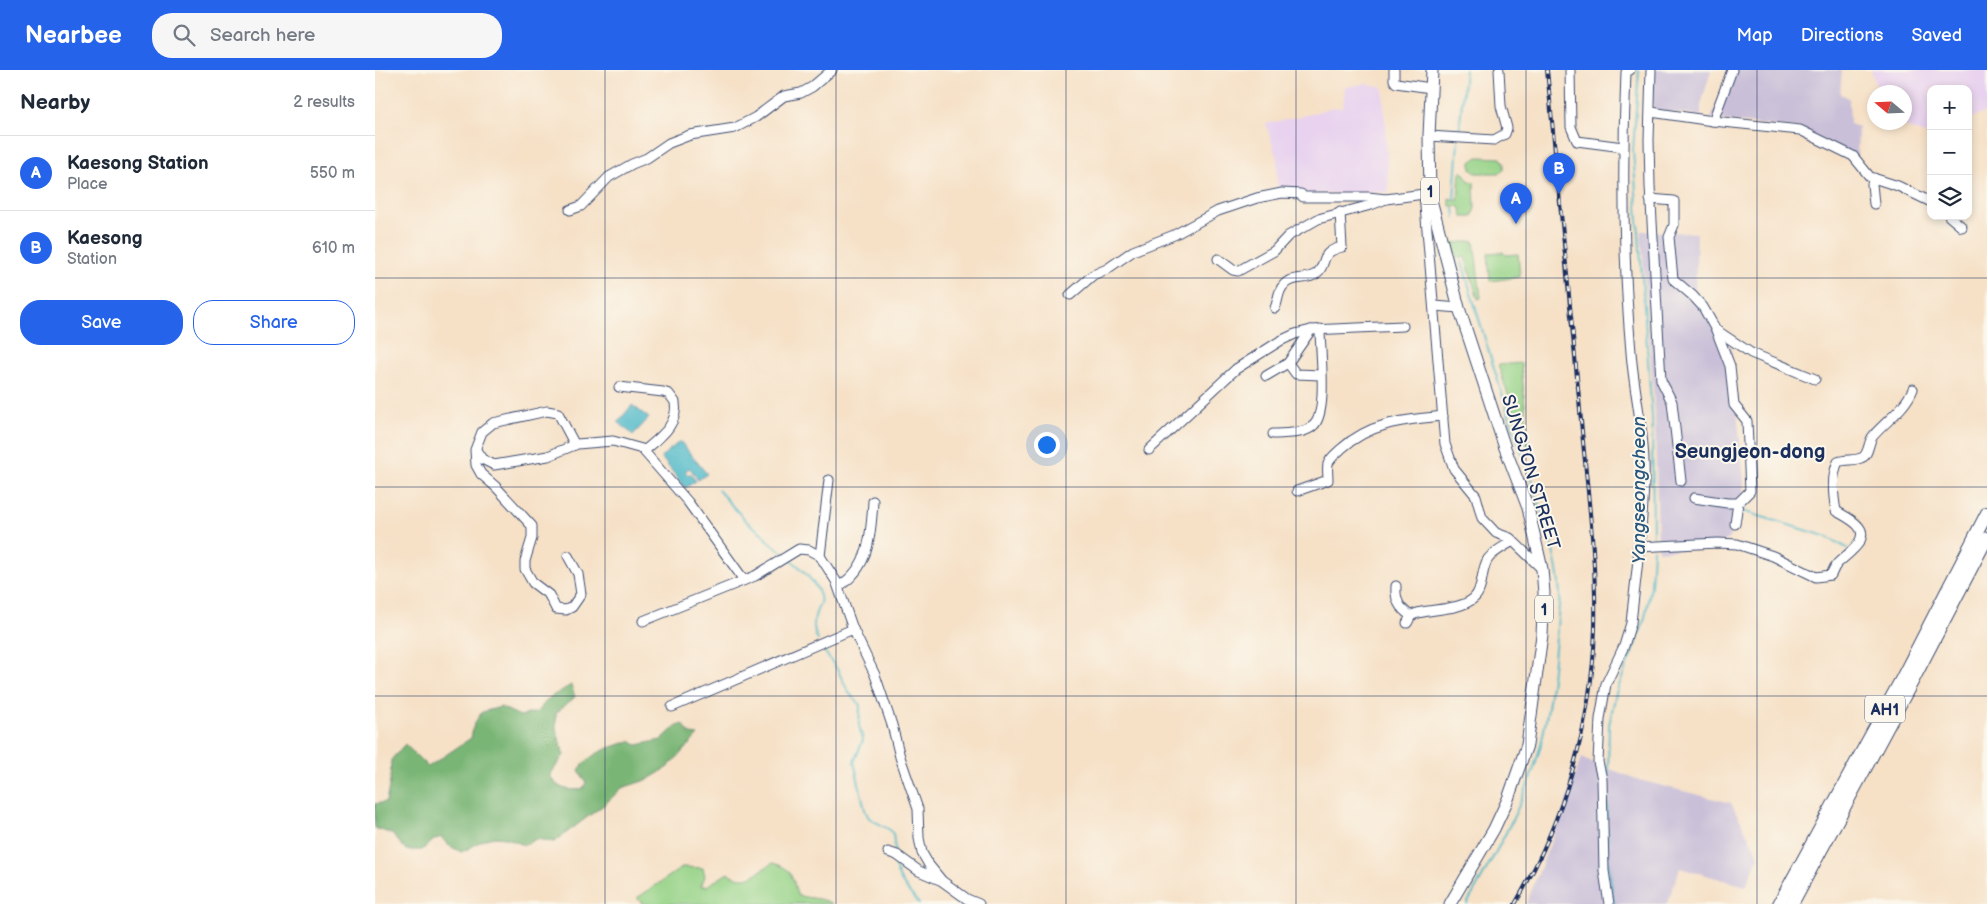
<!DOCTYPE html>
<meta charset="utf-8">
<style>
body{margin:0;font-family:"Balsamiq Sans",sans-serif;background:#f6f6f7;color:#1f2937}
.controls{position:absolute;right:15px;top:15px;display:grid;overflow:hidden;border-radius:10px;box-shadow:0 2px 8px #0003}
.controls button{width:45px;height:45px;display:grid;place-items:center;padding:0;border:0;border-bottom:1px solid #e0e1e3;background:#fff;color:#1f2937;font:25px sans-serif}
.compass{position:absolute;left:1492px;top:15px;width:45px;height:45px;border-radius:50%;background:#fff;box-shadow:0 2px 8px #0003;rotate:289deg}
.you{position:absolute;left:671px;top:374px;width:18px;height:18px;margin:-12px;border:4px solid #fff;border-radius:50%;background:#1a73e8;box-shadow:0 0 0 8px #1a73e833}
.badge{display:grid;place-items:center;width:32px;height:32px;border-radius:50%;background:#2563eb;color:#fff;font-size:16px;font-weight:700}
.pin{position:absolute;translate:-50% -41px;filter:drop-shadow(0 1px 2px #0008)}
.pin::after{content:'';position:absolute;top:26px;width:18px;height:15px;background:inherit;clip-path:polygon(0 0,100% 0,50% 100%)}
.list{margin:0;padding:0;list-style:none}
h2{display:flex;justify-content:space-between;align-items:center;height:65px;margin:0;padding:0 20px;font-size:21px}
h2 small{font-size:16px;font-weight:400;color:#747a83}
.list li{display:grid;grid-template-columns:32px 1fr auto;gap:15px;align-items:center;box-sizing:border-box;height:75px;padding:0 20px;border-top:1px solid #e0e1e3}
.list b{display:block;font-size:19px;white-space:nowrap}
.list p{margin:0;font-size:16px;white-space:nowrap;color:#747a83}
.list em{font-size:16px;font-style:normal;color:#747a83}
.actions{display:flex;gap:10px;padding:15px 20px}
.actions a{flex:1;padding:11px 0;border:1px solid #2563eb;border-radius:20px;text-align:center;font-size:18px;color:#2563eb}
.actions .main{background:#2563eb;color:#fff}
.icon{flex:none;width:28px;height:28px;fill:none;stroke:currentColor;stroke-width:2;stroke-linecap:round;stroke-linejoin:round}
.map{position:relative;flex:none;width:1612px;height:834px;overflow:hidden}
header{display:flex;align-items:center;gap:30px;box-sizing:border-box;height:70px;padding:0 25px;background:#2563eb;color:#fff}
header strong{font-size:24px}
nav{display:flex;gap:28px;margin-inline-start:auto;font-size:18px}
.search{width:350px;height:45px;background:#f6f6f7;display:flex;align-items:center;gap:12px;box-sizing:border-box;padding:0 18px;border-radius:20px;color:#747a83;font-size:19px}
main{display:flex}
aside{flex:1;background:#fff}
.map>svg:first-child{display:block}
.built{fill:#e8d2ef}
.industrial{fill:#c9bfd8}
.green{fill:#97d388;stroke:#598173}
.forest{fill:#79b574;stroke:#4a7269}
.water{fill:#4cb8c7;stroke:#347492}
.lines{fill:none;stroke-linecap:round;stroke-linejoin:round}
.stream{stroke:#4cb8c7;stroke-width:2}
.minor-casing{stroke:#3c4a6e;stroke-width:11}
.major-casing{stroke:#3c4a6e;stroke-width:13}
.highway-casing{stroke:#3c4a6e;stroke-width:14}
.minor{stroke:#fff;stroke-width:9}
.major{stroke:#fff;stroke-width:11}
.highway{stroke:#fff;stroke-width:12}
.rail-casing{stroke:#1b2f5e;stroke-width:4}
.rail{stroke:#fbf7ec;stroke-width:2;stroke-dasharray:5.5;stroke-linecap:butt}
.grid{fill:none;stroke:#1b2f5e;stroke-width:1;stroke-opacity:0.55}
.labels{text-anchor:middle;stroke-width:4;stroke-linejoin:round;paint-order:stroke}
.shield{fill:#fbf7ec;stroke:#5e6b89;stroke-width:1}
.shield-label{font-size:16px;font-weight:bold;fill:#1b2f5e}
.street-label{font-size:18px;fill:#1b2f5e;stroke:#fbf7ec}
.water-label{font-size:19px;font-style:italic;fill:#2a587e;stroke:#fbf7ec}
.quarter-label{font-size:20px;font-weight:bold;fill:#1b2f5e;stroke:#fbf7ec}
</style>
<header>
<strong>Nearbee</strong>
<div class="search"><svg class="icon" aria-label="search" viewBox="0 0 24 24"><circle cx="10" cy="10" r="6"/><path d="M15 15l6 6"/></svg>Search here</div>
<nav><a>Map</a><a>Directions</a><a>Saved</a></nav>
</header>
<main>
<aside>
<h2>Nearby<small>2 results</small></h2>
<ul class="list">
<li><span class="badge">A</span><div><b>Kaesong Station</b><p>Place</p></div><em>550 m</em></li>
<li><span class="badge">B</span><div><b>Kaesong</b><p>Station</p></div><em>610 m</em></li>
</ul>
<div class="actions"><a class="main">Save</a><a>Share</a></div>
</aside>
<div class="map">
<svg width="1612" height="834" viewBox="0 0 1612 834">
<rect width="100%" height="100%" fill="#fbf7ec"/>
<filter id="ink" filterUnits="userSpaceOnUse"><feTurbulence type="fractalNoise" baseFrequency=".02" numOctaves="2"/><feDisplacementMap in="SourceGraphic" scale="10" xChannelSelector="R" yChannelSelector="G"/><feConvolveMatrix kernelMatrix="1 2 1 2 8 2 1 2 1" color-interpolation-filters="sRGB"/></filter>
<filter id="wash" filterUnits="userSpaceOnUse"><feTurbulence type="fractalNoise" baseFrequency=".0096" numOctaves="4" result="noise"/><feDisplacementMap in="SourceGraphic" scale="20" xChannelSelector="R" yChannelSelector="G"/><feGaussianBlur stdDeviation="1.12" result="paint"/><feColorMatrix in="noise" values="0 0 0 0 0 0 0 0 0 0 0 0 0 0 0 0 0 1.4 0 .05"/><feComposite in="paint" operator="in"/></filter>
<g filter="url(#wash)">
<rect width="100%" height="100%" fill="#f6e1c7"/>
<!-- built -->
<g class="built">
<polygon points="1496,0 1612,0 1612,42 1593,49 1593,19 1556,19 1556,63 1552,65 1521,53 1530,52 1530,22 1503,22"/>
<polygon points="993,13 996,16 1008,17 1014,122 933,124 902,121 902,89 891,54 936,44 954,38 968,37 970,17"/>
</g>
<!-- industrial -->
<g class="industrial">
<polygon points="1277,0 1336,0 1326,35 1326,46 1278,40"/>
<polygon points="1354,0 1467,0 1465,24 1474,28 1475,54 1483,57 1482,87 1425,59 1336,49"/>
<polygon points="1266,161 1322,163 1320,223 1356,279 1369,412 1367,435 1353,470 1330,478 1283,481 1280,343"/>
<polygon points="1206,688 1264,710 1356,733 1384,786 1371,816 1305,798 1292,834 1151,834 1190,737"/>
</g>
<!-- green -->
<g class="green">
<polygon points="1103,87 1126,88 1129,93 1129,100 1124,103 1100,103 1096,99 1096,92"/>
<polygon points="1085,102 1088,102 1094,111 1099,112 1100,138 1097,147 1087,147 1086,138 1083,136 1075,136 1074,128 1083,131"/>
<polygon points="1099,171 1106,228 1103,229 1090,187 1082,188 1078,173"/>
<polygon points="1128,182 1131,185 1143,184 1145,207 1115,211 1113,183"/>
<polygon points="1146,293 1154,377 1151,378 1123,295"/>
<path d="M398 793C418 799 417 806 422 825 433 829 446 827 457 834H268L262 828 308 797 328 798 330 806 326 816H332L353 803C375 815 379 803 398 793Z"/>
</g>
<!-- forest -->
<path class="forest" d="M196 615 200 627 181 643V659L189 685 175 705C182 719 192 721 207 719L211 713 204 700C217 681 235 678 255 671L262 675 286 670 300 657 308 654 315 664 323 665 293 697 274 709 247 718 230 734 179 772 161 769 149 775C136 770 125 764 111 769 103 772 95 779 86 782L73 775 66 767 59 770 47 780H31L17 764 0 758V734L11 732 15 712 16 690 30 674 53 697 96 668 99 654 107 642 126 637 145 646 162 642 174 628Z"/>
<!-- water -->
<g class="water">
<polygon points="257,335 274,348 258,365 243,352"/>
<polygon points="305,371 332,404 323,410 315,398 310,401 313,405 315,403 321,411 310,418 286,387"/>
</g>
<g class="lines">
<!-- stream -->
<g class="stream">
<polyline points="1264,0 1258,80 1277,347 1278,474"/>
<polyline points="1084,64 1090,0"/>
<polyline points="1079,129 1083,71"/>
<polyline points="1079,138 1080,147"/>
<path d="M1086 189C1104 250 1122 311 1143 372 1159 421 1182 473 1185 526 1180 574 1177 631 1165 678 1151 731 1119 786 1092 834"/>
<polyline points="343,420 371,451 388,464 392,470 409,484"/>
<polyline points="1317,435 1359,439"/>
<polyline points="1364,440 1450,466 1472,478"/>
<path d="M414 489C424 495 449 520 445 533 445 535 442 537 442 540 438 550 438 561 443 570"/>
<polyline points="446,577 462,599 474,623 485,635 484,656 488,670 479,692 490,740 494,748 515,760 518,764 520,781"/>
<polyline points="1232,750 1234,655 1241,623 1269,552 1276,516 1278,479"/>
<polyline points="1232,757 1233,790 1239,834"/>
<path d="M520 788C518 805 534 822 544 834"/>
</g>
</g>
</g>
<g filter="url(#ink)">
<g class="lines">
<!-- minor casing -->
<g class="minor-casing">
<g id="minor">
<polyline points="1019,0 1019,10 1021,13 1056,18"/>
<polyline points="1195,0 1196,57 1202,71 1248,77"/>
<polyline points="1276,0 1274,70 1275,116 1286,310 1297,332 1306,411"/>
<polyline points="1276,42 1338,51 1425,60 1478,86 1495,107 1523,116 1556,132"/>
<polyline points="1338,51 1357,0"/>
<polyline points="1054,66 1119,70 1130,64 1132,58 1126,36 1124,0"/>
<polyline points="1499,108 1497,114 1499,134"/>
<polyline points="1055,126 1049,124 1070,374 1079,399 1101,426 1107,448 1121,463 1135,468 1167,499"/>
<polyline points="1275,129 1299,131 1299,155 1294,167 1298,209 1318,226 1328,237 1341,260 1355,296 1359,335 1372,351 1375,421 1363,433 1352,433 1319,428"/>
<polyline points="195,140 206,136 234,107 257,94 272,88 294,73 315,65 360,58 381,47 409,26 426,23 437,17 457,0"/>
<polyline points="1574,146 1587,157"/>
<polyline points="843,189 858,200 863,201 899,181 913,166 943,149 996,135 1011,129 1049,124"/>
<polyline points="695,225 718,205 732,199 758,181 799,165 843,141 882,128 907,123 926,124 928,127 993,127 1011,129"/>
<polyline points="1060,236 1084,238"/>
<path d="M900 238C903 232 903 221 908 216 916 205 931 211 941 204 954 194 942 183 967 177L965 142"/>
<polyline points="1341,260 1376,283 1440,309"/>
<polyline points="913,293 921,304 946,305"/>
<polyline points="891,306 913,293 936,260"/>
<path d="M244 317 288 322 294 324 300 332C304 355 284 368 269 381"/>
<path d="M898 364C911 363 929 365 939 355 953 341 945 280 945 259"/>
<polyline points="101,380 107,389 119,395 173,386 202,374 238,371 267,379 313,432 369,510"/>
<polyline points="774,380 861,299 905,271 920,264 936,260 1028,256"/>
<path d="M922 421 953 410C953 405 952 399 953 394 955 388 961 384 966 379 996 352 1029 350 1068 346"/>
<polyline points="1360,454 1363,433"/>
<path d="M1263 477 1343 473 1362 474 1398 486 1441 507 1456 505C1458 501 1459 497 1462 494 1469 486 1495 471 1484 457 1480 451 1468 445 1461 441 1458 425 1456 406 1463 392 1470 389 1479 391 1486 388 1494 386 1493 372 1498 366 1512 350 1530 339 1538 319"/>
<polyline points="193,486 203,504 206,524 197,537 191,540 181,539 174,525 158,513 150,499 150,491 157,468 157,456 121,417 106,404 101,395 100,380 107,362 118,353 172,341 183,343 200,375"/>
<polyline points="445,486 454,410"/>
<path d="M464 516C495 498 496 463 498 431"/>
<path d="M1021 516C1020 530 1024 538 1036 546"/>
<polyline points="268,551 380,506 424,479 434,480 445,486 461,511 478,559 500,605 517,655 525,687 543,739 544,768 547,783 554,795 567,811 592,829 604,834"/>
<path d="M1032 553C1034 551 1034 548 1036 546 1046 538 1084 542 1099 528 1109 519 1105 501 1113 489 1119 481 1130 476 1138 471"/>
<polyline points="297,637 478,559"/>
<polyline points="513,782 522,785 544,801 565,810"/>
<path d="M1234 834 1229 801 1227 709 1223 692 1225 649 1231 614 1249 576 1256 553C1261 505 1268 457 1269 410 1271 367 1259 324 1256 282 1248 189 1247 96 1251 2L1255 0"/>
</g>
</g>
<!-- major casing -->
<g class="major-casing">
<polyline id="major" points="1057,0 1054,66 1055,126 1084,238 1130,378 1153,438 1167,499 1169,523 1167,565 1152,675 1133,729 1119,759 1075,834"/>
</g>
<!-- highway casing -->
<g class="highway-casing">
<g id="highway">
<polyline points="1404,834 1527,608 1612,443"/>
<polyline points="1417,834 1537,612 1612,468"/>
</g>
</g>
<!-- minor -->
<use href="#minor" class="minor"/>
<!-- major -->
<use href="#major" class="major"/>
<!-- highway -->
<use href="#highway" class="highway"/>
<!-- rail casing -->
<g class="rail-casing">
<path id="rail" d="M1140 834C1189 751 1217 654 1220 558 1222 482 1210 403 1204 328 1194 218 1183 109 1172 0"/>
</g>
<!-- rail -->
<use href="#rail" class="rail"/>
</g>
</g>
<!-- grid -->
<path class="grid" d="M230 0V834M461 0V834M691 0V834M921 0V834M1151 0V834M1382 0V834M0 208H1612M0 417H1612M0 626H1612"/>
<g class="labels">
<!-- shield labels -->
<g class="shield">
<rect x="1046" y="107.5" width="18" height="27" rx="4"/>
<rect x="1160" y="525.5" width="18" height="27" rx="4"/>
<rect x="1490" y="625.5" width="40" height="27" rx="4"/>
</g>
<g class="shield-label">
<text x="1055" y="127">1</text>
<text x="1169" y="545">1</text>
<text x="1510" y="645">AH1</text>
</g>
<!-- street labels -->
<g class="street-label">
<text transform="translate(1156 402) rotate(73)" y="6">SUNGJON STREET</text>
</g>
<!-- water labels -->
<g class="water-label">
<text transform="translate(1263 420) rotate(-90)" y="7">Yangseongcheon</text>
</g>
<!-- quarter labels -->
<g class="quarter-label">
<text x="1375" y="388">Seungjeon-dong</text>
</g>
</g>
</svg>
<div class="controls">
<button>+</button>
<button>−</button>
<button><svg class="icon" aria-label="layers" viewBox="0 0 24 24"><path d="M12 4l9 5-9 5-9-5zM3 14l9 5 9-5"/></svg></button>
</div>
<svg class="compass" viewBox="-18 -18 36 36"><path d="M0-13l5 13h-10z" fill="#e53935"/><path d="M0 13l5-13h-10z" fill="#747a83"/></svg>
<div class="you"></div>
<div class="pin badge" style="left:1141px;top:154px">A</div>
<div class="pin badge" style="left:1184px;top:124px">B</div>
</div>
</main>
